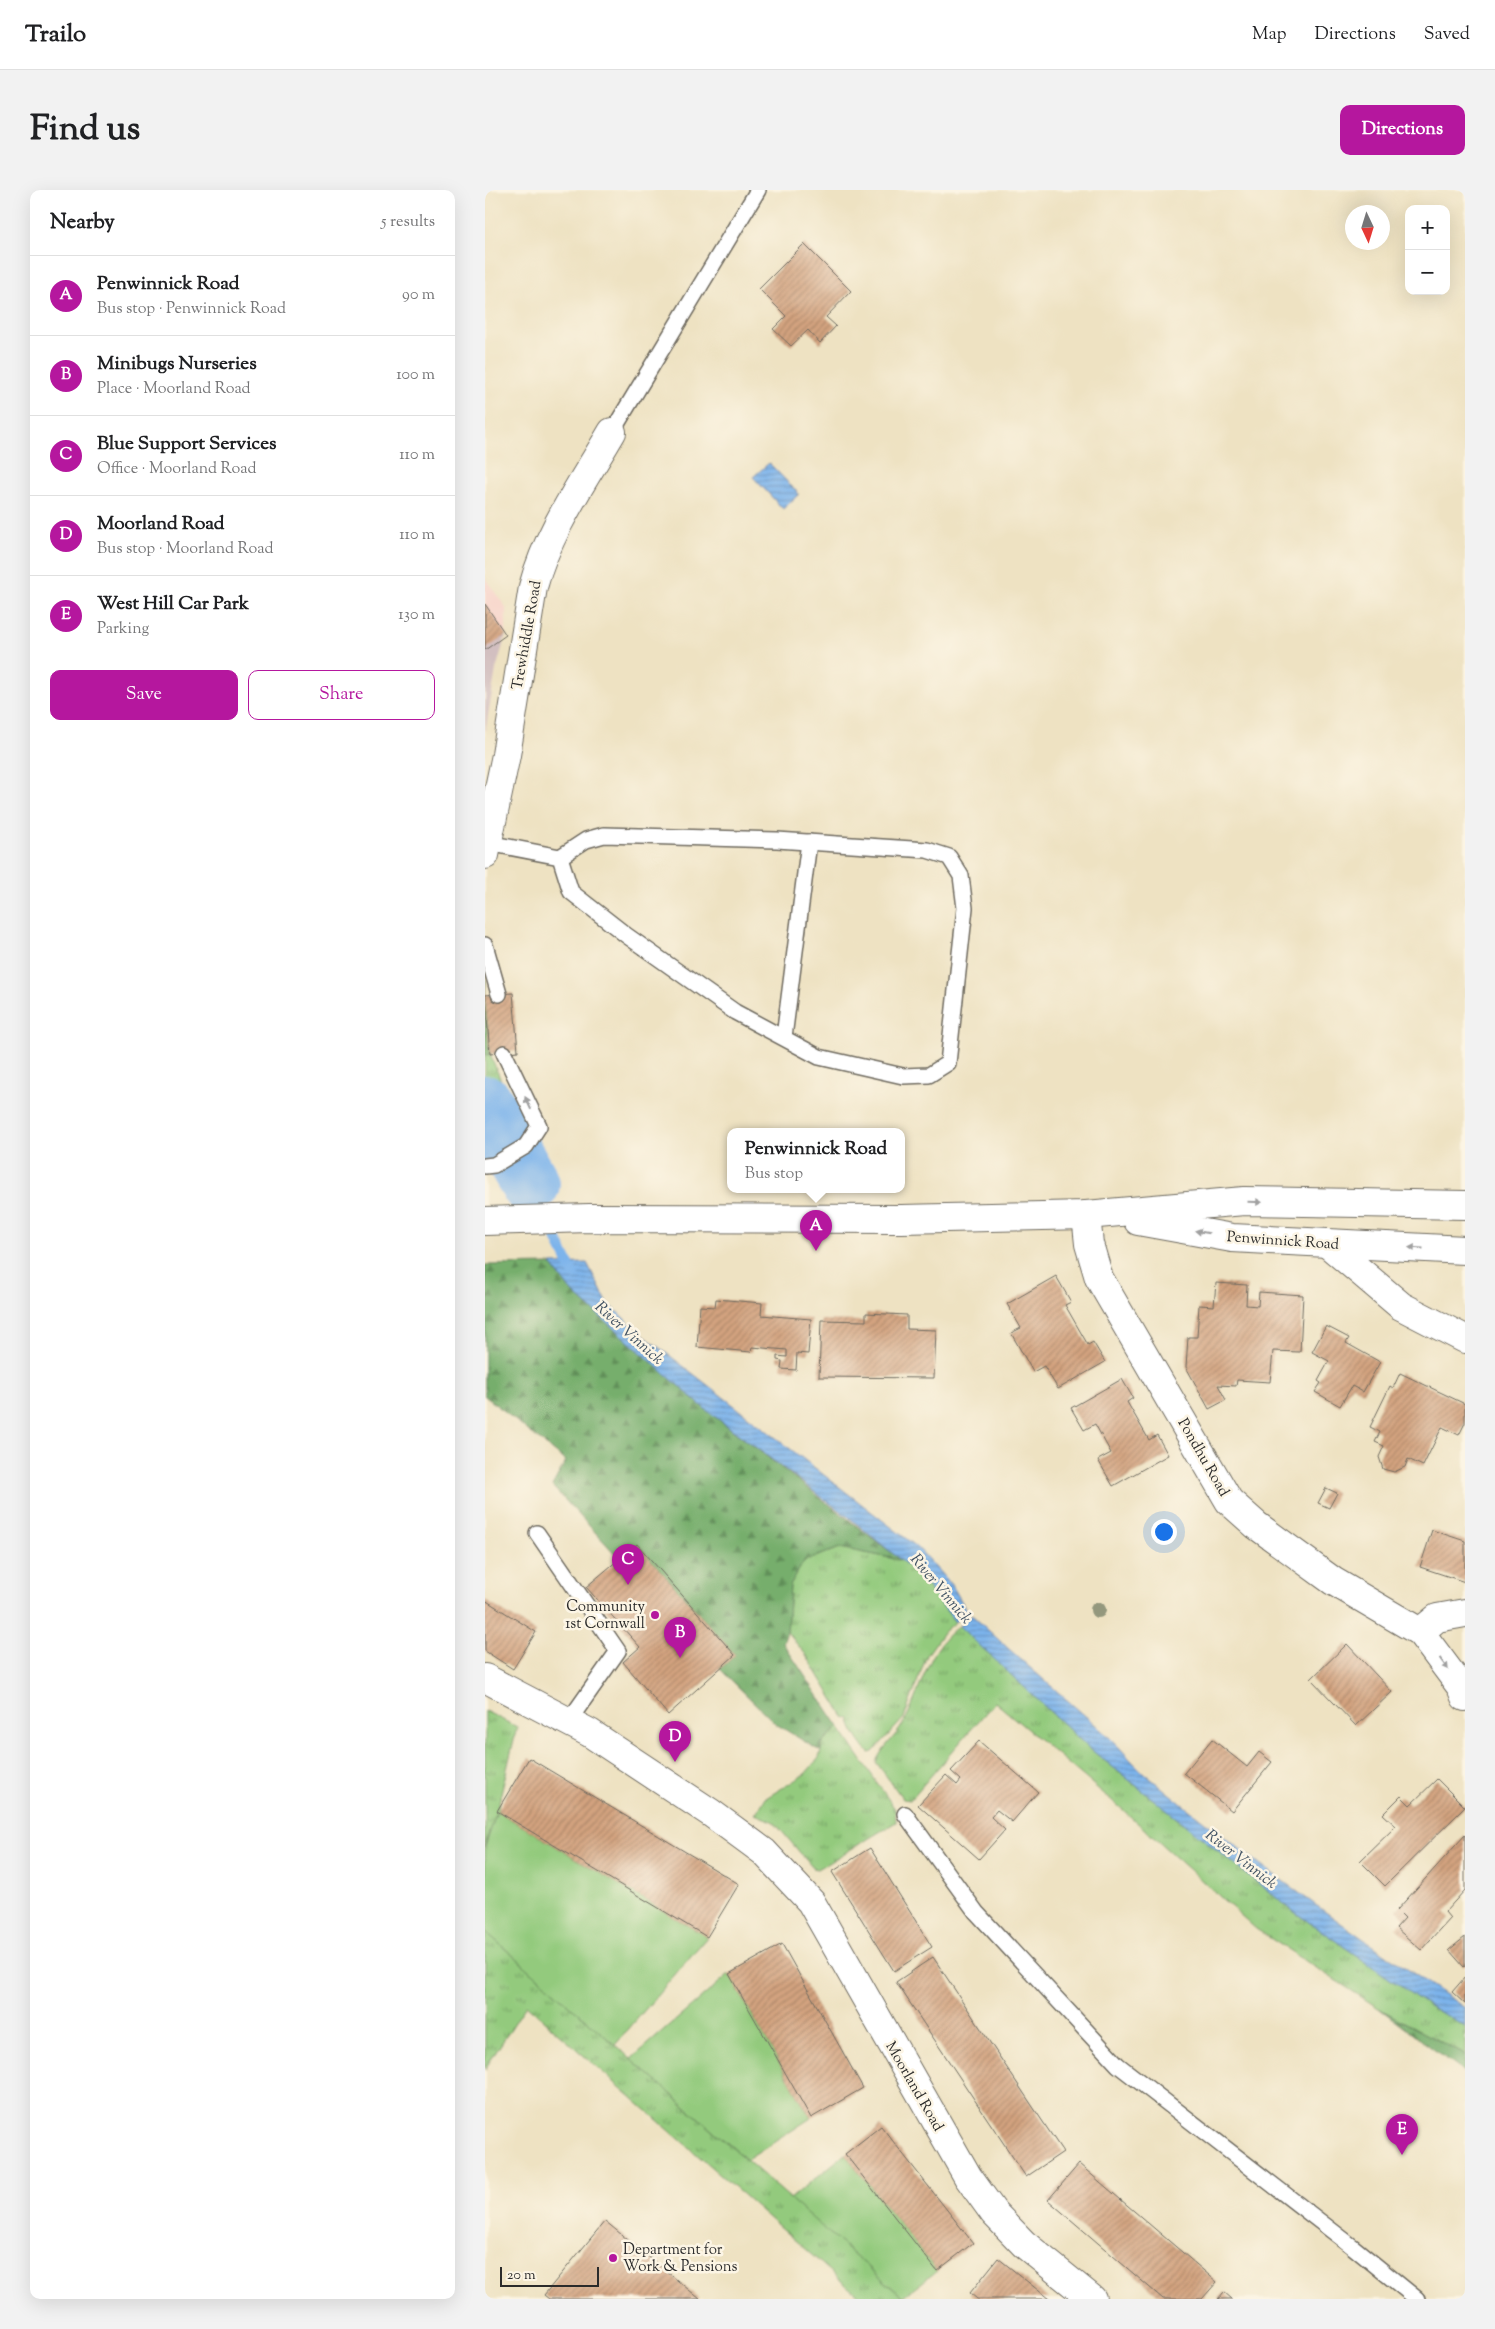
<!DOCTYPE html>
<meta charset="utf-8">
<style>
body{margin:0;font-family:"Sorts Mill Goudy",serif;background:#f2f2f2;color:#202124}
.controls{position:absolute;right:15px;top:15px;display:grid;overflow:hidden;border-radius:10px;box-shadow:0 5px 20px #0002}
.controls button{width:45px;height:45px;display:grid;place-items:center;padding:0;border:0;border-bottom:1px solid #e0e0e0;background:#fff;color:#202124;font:25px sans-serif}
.compass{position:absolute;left:860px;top:15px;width:45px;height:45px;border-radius:50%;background:#fff;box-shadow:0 5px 20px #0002;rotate:176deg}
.scale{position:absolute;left:15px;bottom:12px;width:99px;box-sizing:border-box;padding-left:5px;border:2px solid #2b2b2b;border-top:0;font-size:14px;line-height:18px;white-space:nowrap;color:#2b2b2b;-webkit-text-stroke:4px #fcf5e5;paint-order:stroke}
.you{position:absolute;left:678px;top:1341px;width:18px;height:18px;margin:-12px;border:4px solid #fff;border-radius:50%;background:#1a73e8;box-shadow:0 0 0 8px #1a73e833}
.badge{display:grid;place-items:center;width:32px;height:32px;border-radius:50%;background:#b5179e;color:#fff;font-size:16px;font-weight:700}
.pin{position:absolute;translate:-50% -41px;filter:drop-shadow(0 1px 2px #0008)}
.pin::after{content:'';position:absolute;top:26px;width:18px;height:15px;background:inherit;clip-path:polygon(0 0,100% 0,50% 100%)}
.popup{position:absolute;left:242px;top:938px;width:178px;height:65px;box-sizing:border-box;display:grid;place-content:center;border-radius:10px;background:#fff;filter:drop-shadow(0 1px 4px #0005);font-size:16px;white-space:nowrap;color:#757577}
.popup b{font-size:19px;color:#202124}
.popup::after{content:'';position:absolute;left:50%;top:100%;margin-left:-10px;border:10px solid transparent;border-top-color:#fff}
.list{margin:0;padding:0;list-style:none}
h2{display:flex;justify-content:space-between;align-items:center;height:65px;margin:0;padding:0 20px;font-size:21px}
h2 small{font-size:16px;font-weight:400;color:#757577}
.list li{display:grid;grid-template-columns:32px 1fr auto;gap:15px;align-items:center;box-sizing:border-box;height:80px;padding:0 20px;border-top:1px solid #e0e0e0}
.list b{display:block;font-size:19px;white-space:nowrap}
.list p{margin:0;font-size:16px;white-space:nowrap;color:#757577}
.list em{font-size:16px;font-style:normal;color:#757577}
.actions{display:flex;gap:10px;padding:15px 20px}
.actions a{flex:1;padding:11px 0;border:1px solid #b5179e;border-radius:10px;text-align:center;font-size:18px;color:#b5179e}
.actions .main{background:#b5179e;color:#fff}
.map{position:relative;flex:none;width:980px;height:2109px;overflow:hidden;border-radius:10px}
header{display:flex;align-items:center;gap:30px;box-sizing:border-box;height:70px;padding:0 25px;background:#fff;border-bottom:1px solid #e0e0e0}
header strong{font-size:24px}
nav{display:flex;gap:28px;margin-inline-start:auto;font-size:18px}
.intro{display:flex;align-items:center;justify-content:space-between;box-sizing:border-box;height:120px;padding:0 30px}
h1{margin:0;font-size:35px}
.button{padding:12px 22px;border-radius:10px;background:#b5179e;color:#fff;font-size:18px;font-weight:700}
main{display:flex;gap:30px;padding:0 30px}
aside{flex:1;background:#fff;border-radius:10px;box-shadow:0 5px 20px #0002}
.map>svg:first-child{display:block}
.built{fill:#f7d1c8}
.industrial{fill:#d2bfc0}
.grass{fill:url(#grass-tufts);stroke:#5f7a54}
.forest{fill:url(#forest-firs);stroke:#506c4c}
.garden{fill:#93ca7d;stroke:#5f7a54}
.water{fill:url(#water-rules);stroke:#546f8b}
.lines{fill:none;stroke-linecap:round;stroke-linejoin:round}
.stream{stroke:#7cb3eb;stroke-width:10}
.river{stroke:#7cb3eb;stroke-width:60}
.building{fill:url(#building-hatch)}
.service-casing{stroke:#6f6b60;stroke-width:18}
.minor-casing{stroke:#6f6b60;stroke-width:30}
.trunk-casing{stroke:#6f6b60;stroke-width:30}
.service{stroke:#fff;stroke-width:15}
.minor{stroke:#fff;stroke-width:28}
.trunk{stroke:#fff;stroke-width:28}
.tree{fill:#94987d}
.oneway{fill:#a0a0a0}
.poi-dot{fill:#b5179e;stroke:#fcf5e5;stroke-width:2}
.labels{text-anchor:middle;stroke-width:5;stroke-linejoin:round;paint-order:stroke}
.street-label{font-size:15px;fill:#2b2b2b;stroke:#fcf5e5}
.poi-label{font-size:15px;fill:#2b2b2b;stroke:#fcf5e5;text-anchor:end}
.water-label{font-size:16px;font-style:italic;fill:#435465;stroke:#fcf5e5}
</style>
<header>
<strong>Trailo</strong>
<nav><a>Map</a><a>Directions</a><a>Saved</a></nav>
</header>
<div class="intro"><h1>Find us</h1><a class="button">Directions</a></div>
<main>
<aside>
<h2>Nearby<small>5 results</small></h2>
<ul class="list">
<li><span class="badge">A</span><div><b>Penwinnick Road</b><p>Bus stop · Penwinnick Road</p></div><em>90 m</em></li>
<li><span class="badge">B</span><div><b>Minibugs Nurseries</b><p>Place · Moorland Road</p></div><em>100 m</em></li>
<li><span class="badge">C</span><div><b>Blue Support Services</b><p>Office · Moorland Road</p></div><em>110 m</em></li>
<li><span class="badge">D</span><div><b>Moorland Road</b><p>Bus stop · Moorland Road</p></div><em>110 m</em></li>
<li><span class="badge">E</span><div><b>West Hill Car Park</b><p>Parking</p></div><em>130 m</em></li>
</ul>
<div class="actions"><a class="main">Save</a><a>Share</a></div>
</aside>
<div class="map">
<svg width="980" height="2109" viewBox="0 0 980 2109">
<defs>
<pattern id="grass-tufts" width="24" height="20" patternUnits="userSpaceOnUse" patternTransform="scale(1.25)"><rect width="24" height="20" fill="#93ca7d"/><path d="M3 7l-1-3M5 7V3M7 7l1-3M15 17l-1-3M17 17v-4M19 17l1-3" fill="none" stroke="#78a467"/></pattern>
<pattern id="forest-firs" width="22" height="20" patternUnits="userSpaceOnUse" patternTransform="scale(1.25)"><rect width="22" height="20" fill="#76ae6c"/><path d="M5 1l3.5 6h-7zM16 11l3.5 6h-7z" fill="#618e59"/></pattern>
<pattern id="water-rules" width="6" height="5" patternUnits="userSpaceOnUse" patternTransform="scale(1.25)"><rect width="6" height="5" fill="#7cb3eb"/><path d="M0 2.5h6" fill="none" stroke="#6692bf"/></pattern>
<pattern id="building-hatch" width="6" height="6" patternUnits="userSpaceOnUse" patternTransform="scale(1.25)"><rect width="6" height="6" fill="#d3a37f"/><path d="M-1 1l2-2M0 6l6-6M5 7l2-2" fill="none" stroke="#ab8568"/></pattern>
</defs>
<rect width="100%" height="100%" fill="#fcf5e5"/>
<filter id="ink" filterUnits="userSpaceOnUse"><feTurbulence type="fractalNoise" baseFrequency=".02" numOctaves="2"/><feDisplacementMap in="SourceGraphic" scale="10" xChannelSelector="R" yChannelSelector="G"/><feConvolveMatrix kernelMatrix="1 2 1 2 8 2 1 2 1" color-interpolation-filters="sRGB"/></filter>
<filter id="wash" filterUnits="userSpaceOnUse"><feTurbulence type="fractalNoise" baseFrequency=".0096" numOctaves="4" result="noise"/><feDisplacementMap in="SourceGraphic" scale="20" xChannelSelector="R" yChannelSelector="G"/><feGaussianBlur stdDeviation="1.12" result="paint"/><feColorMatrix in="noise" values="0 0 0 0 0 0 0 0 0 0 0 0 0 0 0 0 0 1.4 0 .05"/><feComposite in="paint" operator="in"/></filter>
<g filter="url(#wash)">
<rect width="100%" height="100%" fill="#eee2c2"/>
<!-- built -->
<polygon class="built" points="0,388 21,418 21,440 11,479 0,542"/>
<!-- industrial -->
<polygon class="industrial" points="21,445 11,479 0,542 0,460"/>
<!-- grass -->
<g class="grass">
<polygon points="5,864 38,944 25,952 0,898 0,865"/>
<polygon points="0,925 17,956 3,966 0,965"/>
<path d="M355 1358 416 1370 434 1385 470 1432 459 1441 442 1465 419 1528 388 1562 384 1563C376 1555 366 1540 365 1529L359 1527 322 1466 302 1442 305 1395 319 1371Z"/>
<path d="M474 1436 604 1558 808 1721 938 1812 980 1837V1865L895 1819 771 1739 637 1619 510 1512 425 1610 418 1609 391 1572C397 1557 410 1548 418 1534 437 1501 441 1459 474 1436Z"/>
<polygon points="0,1521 32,1537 12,1621 0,1657"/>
<polygon points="354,1537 410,1619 411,1632 333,1679 328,1678 289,1632 270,1624 281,1608 320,1584 334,1568 339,1550"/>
<polygon points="0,1741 420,2109 377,2109 41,1815 0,1879"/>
</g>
<!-- forest -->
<g class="forest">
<polygon points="0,770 2,778 0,805 5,864 0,865"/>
<polygon points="66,1074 85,1100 220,1219 416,1370 355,1358 319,1371 305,1395 302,1442 298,1453 354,1537 339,1550 335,1561 291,1534 235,1479 250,1465 152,1354 135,1369 67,1296 81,1271 0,1206 0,1075"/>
<polygon points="895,1819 980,1865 980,1883"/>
</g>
<!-- garden -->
<g class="garden">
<polygon points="12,1621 222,1747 130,1855 0,1741 0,1657"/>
<polygon points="244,1784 326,1928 262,1970 146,1869"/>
<polygon points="360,1964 452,2081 418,2107 305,2009"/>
</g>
<!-- water -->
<g class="water">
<polygon points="284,273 314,304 298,319 268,287"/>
<polygon points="0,898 25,952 17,956 0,926"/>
<polygon points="102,1073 122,1112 149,1138 432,1357 468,1397 482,1421 470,1432 434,1385 367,1330 220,1219 85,1100 66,1074"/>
<path d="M487 1425C532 1468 580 1507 625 1548 637 1559 647 1573 660 1584 762 1668 870 1745 980 1818V1837L938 1812 808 1721 604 1558 474 1436Z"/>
</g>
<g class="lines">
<!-- stream -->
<polyline class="stream" points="45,994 89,1085"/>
<!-- river -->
<polyline class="river" points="0,915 45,994"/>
</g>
<g id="blocks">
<!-- building -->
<g class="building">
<polygon points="319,54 366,101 341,127 351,136 335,153 323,140 306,156 288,139 301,126 274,99"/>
<polygon points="0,414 21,445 0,460"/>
<polygon points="28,803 33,861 5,864 0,805"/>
<polygon points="571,1086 586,1112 580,1115 603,1155 608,1152 620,1172 573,1199 559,1176 548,1182 526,1143 536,1138 522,1114"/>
<polygon points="731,1093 762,1095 761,1115 773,1116 774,1102 818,1105 815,1162 788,1161 785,1192 752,1190 751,1196 733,1195 741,1210 724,1219 701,1177 703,1147 712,1147 714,1115 729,1116"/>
<polygon points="231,1109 277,1113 276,1125 326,1129 323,1164 312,1163 311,1180 296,1179 297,1171 292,1170 292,1166 302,1167 302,1160 267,1157 266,1162 212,1157 215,1116 230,1117"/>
<polygon points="381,1123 422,1125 422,1139 451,1140 449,1188 334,1187 336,1130 381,1131"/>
<polygon points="841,1136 864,1148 861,1153 895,1172 878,1202 867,1196 855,1216 830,1202 836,1193 833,1191 844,1171 827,1162"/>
<polygon points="915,1183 980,1214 980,1233 974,1245 957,1237 938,1276 923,1269 920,1277 909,1282 898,1279 894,1267 899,1256 890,1252 895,1242 885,1237 905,1196 908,1198"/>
<polygon points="637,1189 648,1208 642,1212 664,1250 672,1245 683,1265 628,1296 613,1270 626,1263 610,1234 599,1240 586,1218"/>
<polygon points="841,1298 852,1303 844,1318 833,1313"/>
<polygon points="947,1340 980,1351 980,1392 935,1377"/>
<polygon points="152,1354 250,1465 183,1525 138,1472 155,1457 101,1397"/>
<polygon points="0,1410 51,1442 28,1479 0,1461"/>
<polygon points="862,1454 907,1502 871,1536 826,1489"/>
<polygon points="727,1549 762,1577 774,1562 787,1572 747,1621 699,1583"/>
<polygon points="494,1551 553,1602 527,1632 512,1620 506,1627 520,1640 494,1669 433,1615 461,1585 472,1595 476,1590 466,1581"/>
<polygon points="44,1568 254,1694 222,1747 12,1621"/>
<polygon points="952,1589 980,1617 900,1696 875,1671 911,1636 898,1624 916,1606 925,1615"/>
<polygon points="980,1645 980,1700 960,1722 965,1728 936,1760 911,1738 920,1728 912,1720"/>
<polygon points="385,1658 447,1757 409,1781 347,1682"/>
<polygon points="980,1747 980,1776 979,1777 964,1760"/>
<polygon points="297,1754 378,1898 326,1928 244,1784"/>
<polygon points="448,1767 578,1962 541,1987 411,1792"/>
<polygon points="980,1787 980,1814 967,1802"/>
<polygon points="396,1936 488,2053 452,2081 360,1964"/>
<polygon points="594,1974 732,2092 717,2109 678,2109 563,2010"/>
<polygon points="120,2031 215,2109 64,2109 59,2105"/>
<polygon points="513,2068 564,2109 492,2109 485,2103"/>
<polygon points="739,2102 747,2109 733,2109"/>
</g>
</g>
</g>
<g filter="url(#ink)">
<use href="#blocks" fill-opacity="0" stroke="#6f6b60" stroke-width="1"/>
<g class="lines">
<!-- service casing -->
<g class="service-casing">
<g id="service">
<polyline points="127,242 273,0"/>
<polyline points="3,653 75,667 101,650 119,645 292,650 442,660 464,667 476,686 480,718 463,873 444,885 418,886 334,867 250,822 141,745 86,702 75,667"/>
<polyline points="0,755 14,804"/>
<polyline points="299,847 324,652"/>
<polyline points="0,976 9,975 41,956 54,936 19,863"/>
<polyline points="52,1343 133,1461 83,1532"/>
<polyline points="420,1624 491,1722 633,1875 868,2057 932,2109"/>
</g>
</g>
<!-- minor casing -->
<g class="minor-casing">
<g id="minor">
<path d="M0 665 21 565 48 397C63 341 98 292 127 242"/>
<polyline points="601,1025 604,1054 614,1088 744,1311 771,1335 848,1391 935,1442 976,1497 980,1507"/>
<polyline points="843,1054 916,1116 980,1149"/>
<polyline points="935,1442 952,1428 980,1423"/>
<polyline points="0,1488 105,1543 226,1623 279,1662 326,1712 483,1987 509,2023 539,2054 607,2109"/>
</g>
</g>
<!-- trunk casing -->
<g class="trunk-casing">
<g id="trunk">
<polyline points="0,1031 105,1028 416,1029 601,1025 759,1011 980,1015"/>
<polyline points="653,1031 747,1048 980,1060"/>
</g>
</g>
<!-- service -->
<use href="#service" class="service"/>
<!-- minor -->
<use href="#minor" class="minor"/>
<!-- trunk -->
<use href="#trunk" class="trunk"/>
</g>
<!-- trees -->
<circle class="tree" cx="613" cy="1420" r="8"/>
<!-- one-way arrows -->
<defs><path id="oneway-solid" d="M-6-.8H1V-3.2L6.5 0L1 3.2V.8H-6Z" transform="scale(1.25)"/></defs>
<g class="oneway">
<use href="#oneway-solid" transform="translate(43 913) rotate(-115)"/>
<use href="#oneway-solid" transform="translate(770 1012) rotate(1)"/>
<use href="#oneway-solid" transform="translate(717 1042) rotate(-170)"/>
<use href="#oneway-solid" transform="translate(931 1058) rotate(-177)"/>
<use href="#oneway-solid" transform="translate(959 1474) rotate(54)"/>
</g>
</g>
<!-- markers -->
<g class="poi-dot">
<circle cx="170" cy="1425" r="5"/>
<circle cx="128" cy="2068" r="5"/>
</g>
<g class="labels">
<!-- street labels -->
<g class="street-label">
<text transform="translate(41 445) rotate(-80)" y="5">Trewhiddle Road</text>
<text transform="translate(798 1050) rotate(4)" y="5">Penwinnick Road</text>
<text transform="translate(719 1267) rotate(60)" y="5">Pondhu Road</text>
<text transform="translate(430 1896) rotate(60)" y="5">Moorland Road</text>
</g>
<!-- poi labels -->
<g class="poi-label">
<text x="160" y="1421">Community<tspan x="160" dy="17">1st Cornwall</tspan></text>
<text x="138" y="2064" text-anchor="start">Department for<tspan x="138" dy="17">Work &amp; Pensions</tspan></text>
</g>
<!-- water labels -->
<g class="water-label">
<text transform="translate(145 1142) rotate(42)" y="6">River Vinnick</text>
<text transform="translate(457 1398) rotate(50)" y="6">River Vinnick</text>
<text transform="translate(757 1668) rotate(38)" y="6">River Vinnick</text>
</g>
</g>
</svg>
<div class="controls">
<button>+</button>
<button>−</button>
</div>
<svg class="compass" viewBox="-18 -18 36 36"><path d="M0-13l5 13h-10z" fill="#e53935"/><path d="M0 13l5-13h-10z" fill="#757577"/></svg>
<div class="scale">20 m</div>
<div class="you"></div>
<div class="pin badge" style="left:331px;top:1061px">A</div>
<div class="popup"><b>Penwinnick Road</b>Bus stop</div>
<div class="pin badge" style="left:195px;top:1468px">B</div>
<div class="pin badge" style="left:143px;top:1395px">C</div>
<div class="pin badge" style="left:190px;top:1572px">D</div>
<div class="pin badge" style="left:917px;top:1965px">E</div>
</div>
</main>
